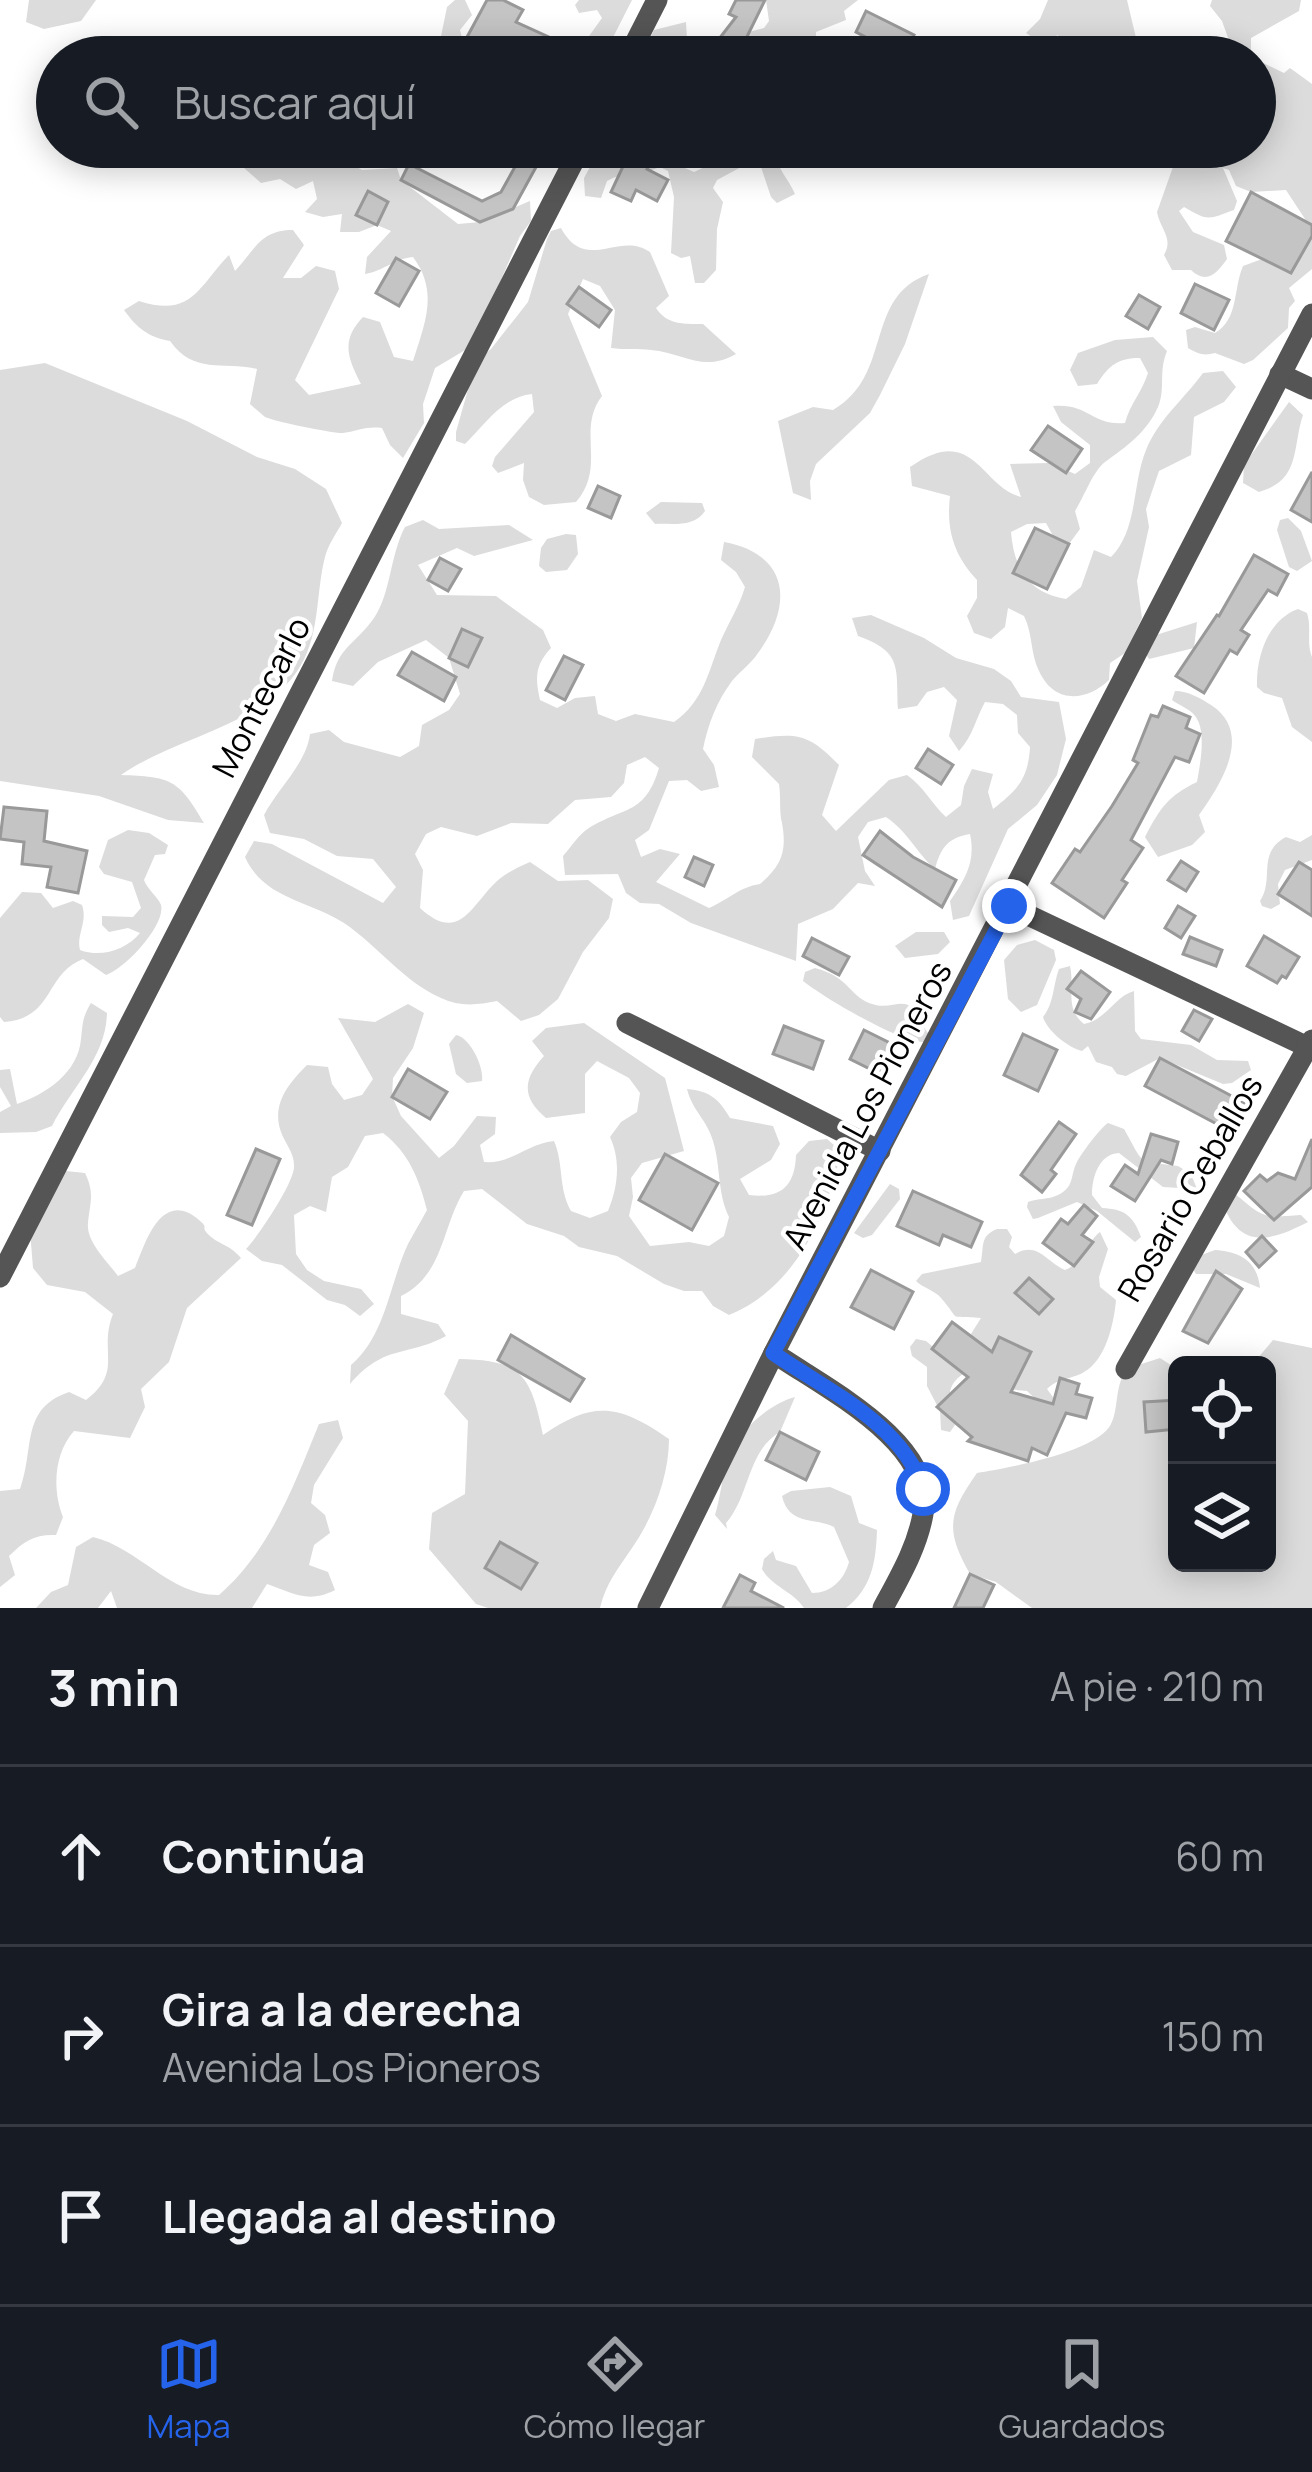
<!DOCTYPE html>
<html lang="es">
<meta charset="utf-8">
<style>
body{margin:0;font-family:Manrope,sans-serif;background:#20242c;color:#f1f3f6}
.controls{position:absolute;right:36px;bottom:36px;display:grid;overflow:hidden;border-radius:18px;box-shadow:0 6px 30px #0003}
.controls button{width:108px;height:108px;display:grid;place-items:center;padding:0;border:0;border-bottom:3px solid #363941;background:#171b24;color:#f1f3f6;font:60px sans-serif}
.stop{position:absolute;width:36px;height:36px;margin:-27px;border:9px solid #2563eb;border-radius:50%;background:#fff}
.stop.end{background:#2563eb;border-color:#fff;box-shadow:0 3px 12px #0008}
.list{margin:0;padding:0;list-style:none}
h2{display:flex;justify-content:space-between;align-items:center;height:156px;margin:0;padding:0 48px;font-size:51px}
h2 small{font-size:39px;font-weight:400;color:#9ea1a6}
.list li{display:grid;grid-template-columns:78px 1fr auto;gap:36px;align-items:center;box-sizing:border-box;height:180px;padding:0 48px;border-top:3px solid #363941}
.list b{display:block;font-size:45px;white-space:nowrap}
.list p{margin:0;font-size:39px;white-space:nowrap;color:#9ea1a6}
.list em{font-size:39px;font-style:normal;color:#9ea1a6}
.icon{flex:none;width:66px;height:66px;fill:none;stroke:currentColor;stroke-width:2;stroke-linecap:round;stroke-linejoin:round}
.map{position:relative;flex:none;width:1312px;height:1608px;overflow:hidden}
.search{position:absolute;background:#171b24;box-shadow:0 6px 30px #0003;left:36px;right:36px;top:36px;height:132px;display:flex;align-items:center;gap:30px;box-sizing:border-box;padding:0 42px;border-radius:66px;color:#9ea1a6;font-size:45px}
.sheet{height:696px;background:#171b24}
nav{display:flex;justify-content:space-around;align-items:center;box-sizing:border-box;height:168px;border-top:3px solid #363941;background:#171b24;font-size:33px;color:#9ea1a6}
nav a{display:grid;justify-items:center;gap:6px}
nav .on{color:#2563eb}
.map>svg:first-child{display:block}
.green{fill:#dcdcdc}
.building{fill:#c4c4c4;stroke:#999;stroke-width:3}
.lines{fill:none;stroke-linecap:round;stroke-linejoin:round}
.minor{stroke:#555;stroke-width:21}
.route{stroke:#2563eb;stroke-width:15}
.labels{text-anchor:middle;stroke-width:9;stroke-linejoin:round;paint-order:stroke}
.street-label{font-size:33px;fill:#000;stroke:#fff}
</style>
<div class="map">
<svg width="1312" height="1608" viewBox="0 0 1312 1608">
<rect width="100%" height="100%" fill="#fff"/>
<!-- green -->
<g class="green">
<polygon points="29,0 96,0 81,21 44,29 26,22"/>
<polygon points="455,0 465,0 472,15 460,30 467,56 488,49 506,57 449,57 439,46 447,7"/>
<polygon points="579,0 632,0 603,57 574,57 602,18 597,10 579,13 575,5"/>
<polygon points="766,0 858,0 844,11 846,20 816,32 816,42 826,57 785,57 788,48 780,41 770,57 745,57 745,33 764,28 769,21"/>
<polygon points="1048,0 1127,0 1137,42 1133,57 1060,57 1064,51 1058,35 1041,43 1026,33 1040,19"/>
<polygon points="1212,0 1301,0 1299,11 1251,38 1251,57 1235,57 1222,21 1210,6"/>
<polygon points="686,22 688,57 641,57 654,30"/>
<path d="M1255 59 1284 73 1290 68 1312 84V269L1289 288 1295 301 1289 308 1288 328 1253 360 1244 364 1215 353C1204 356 1198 354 1188 348L1186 330 1195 327 1215 333C1239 319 1233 289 1243 266L1262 259 1281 264 1309 238 1305 219 1286 190 1251 192 1236 186 1229 170 1223 168 1237 201 1234 210C1209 219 1209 222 1184 207L1179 211 1193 232 1224 245 1227 259C1217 273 1207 285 1191 270H1172L1164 255C1174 238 1160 229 1157 212L1173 167 1221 168 1199 151C1181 157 1169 159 1154 147H1255Z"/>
<path d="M220 147H349L346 161 362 170 397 168 401 180 458 224 480 222 530 201 531 221 520 236 472 346 435 368 423 404 424 423 403 458 390 445 382 428C366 426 358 431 343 433 335 434 273 421 265 417 264 416 251 405 250 404L257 369C223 361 194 375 170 341 148 337 137 328 124 310L139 301C192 318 198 287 229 255L235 271C255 250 260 230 293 230L304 245 283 278H301L316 266 335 271 339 289 295 380 309 395 361 384C347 357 341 340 363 317L380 322 394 357 413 361C425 323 439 292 413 257 393 259 384 271 365 274L367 257 391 231 377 225 359 232H340L342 214 323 217 305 212 317 199 313 181 296 189 280 179 261 183Z"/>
<path d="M601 147H686L691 149 685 168 694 172 747 147H778C772 165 788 177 795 194L777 203 771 197 758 158 717 180 713 188 723 202 717 229 716 270 704 283H695L690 256 681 258 671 253 674 197 668 171 660 167C642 175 624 171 607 181L601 198 585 196 584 178Z"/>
<path d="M561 228C586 274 619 230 650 252L669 296 656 308C667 325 684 324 703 324L736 354C703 373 684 353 651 350 638 348 625 350 611 348L615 310 600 286 583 279 568 314 602 396C576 430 607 466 576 502L544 505 529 497 523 480 524 463 498 473 492 466 495 457 534 412 532 394C502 397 485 425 465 444L456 441V432L476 361 491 349 528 302 547 239 551 231Z"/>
<path d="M929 274 905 344 880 395 870 413 816 464 810 481 811 500 793 493 778 421 813 407 833 410C894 375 863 297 929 274Z"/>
<path d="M1153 337 1167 351C1158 373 1166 388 1158 407 1147 432 1126 447 1105 462 1093 471 1084 497 1075 511L1080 529 1069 544 1056 541 1046 523 1027 524 1011 532C1014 569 1029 593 1066 599L1081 587 1094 550 1111 557C1138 530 1132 484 1146 450 1158 420 1184 399 1203 373L1223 371 1236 387 1224 402 1194 417 1191 455 1159 471 1146 509 1149 527 1137 581 1142 618 1125 653 1110 663 1109 680C1086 702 1054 704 1039 671 1030 653 1033 634 1024 616L1008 608 1005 627 991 639 974 633 967 616 977 598V580C954 555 946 530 950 496L912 486 910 467C974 422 980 486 1021 497L1010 464 1050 463 1075 474 1090 463V445L1061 422 1053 406C1089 403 1092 426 1125 423 1130 404 1142 392 1148 373L1140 358C1118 358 1109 365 1097 384L1078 386 1070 370 1078 353 1115 340Z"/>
<path d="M45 363 187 421 257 457 295 469 326 489 342 523C336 534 328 545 325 557 316 591 320 633 301 665 266 726 176 736 121 775 170 777 178 778 204 823L168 820 99 796 0 781V370Z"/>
<path d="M1289 402 1303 415C1292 448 1301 480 1259 492L1243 483 1244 465Z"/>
<path d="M661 502 702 503 705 511C693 528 674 523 655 524L646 513Z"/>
<polygon points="1288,518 1301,531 1312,561 1297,571 1289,567 1277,530 1280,520"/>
<path d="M423 520 439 529 509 525 533 540 474 556 457 548 418 565 437 595 496 596 543 630 551 648C535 665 535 678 540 700L557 708 575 698 595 696 598 714 616 721 635 714 674 722C704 701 708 672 721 640 729 622 739 607 745 587L736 572 721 560 724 542C789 554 794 604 758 653 751 664 740 671 732 681 717 701 708 724 703 749L714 765 719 787 701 791 687 780 669 781 649 830 635 840 641 857 660 849 680 854 656 882 709 908C728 900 739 887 760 884 782 865 787 851 782 823 779 811 781 797 779 784L752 757 755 739C798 732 809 734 839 765L822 815 836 831 889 780 907 775C924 787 931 803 946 817L961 805 964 786 972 769 993 774 988 792 993 809C1017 790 1028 780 1030 747L1018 733 1017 715 1003 704 985 702C975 720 973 736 959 751L949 736 957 700 944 687 927 692 917 706 898 709C896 668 903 652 858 636L852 618 871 615 924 638 956 658 994 669 1011 681 1021 697 1059 702 1066 739 1057 775 1037 805 1008 829 969 916 953 920 950 901C965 879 976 862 970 834 948 838 941 847 935 869 915 851 909 833 886 817L868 822 858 837 865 871 875 886 858 883 833 909 798 924 796 961 691 923 659 904 640 903 626 893 618 874 565 875 563 856C571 847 579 834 589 828 625 806 645 815 659 768L645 757 627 765 624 783 611 797 575 800 548 824 511 823 477 836 441 827 426 834 415 854 423 870 420 908C459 944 471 906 496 882 506 873 518 867 530 862L558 881 588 880 613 899 609 918 583 952 558 999 539 1015 521 1021 497 1001C477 1005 460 1007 441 998 404 982 377 945 344 923 308 900 264 899 245 857L254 841 272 844 383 903 396 887 373 859 337 856 304 839 270 833 264 815C278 788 306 764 310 734L329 730 344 742 400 757 419 746 422 725 449 710 460 694 449 658 426 640 378 662 353 686 332 681C337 647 356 644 374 618 391 593 390 555 405 527Z"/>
<polygon points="566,534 576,535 578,554 567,570 546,572 539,566 541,548 547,539"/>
<path d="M1298 609 1307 613C1312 628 1306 643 1312 657V742L1292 727 1282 698 1264 693 1257 687C1256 656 1268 620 1298 609Z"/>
<polygon points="1197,622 1194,648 1149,659 1144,651 1156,635"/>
<path d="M1175 691C1188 691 1200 698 1211 705 1254 733 1221 784 1199 815L1205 832 1192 845 1158 857 1145 837C1160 808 1168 796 1197 782 1200 765 1206 734 1197 719 1193 710 1180 706 1172 700Z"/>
<path d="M128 830 149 833 168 845 165 854 155 855 144 880C147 889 158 897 161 905 166 925 125 969 106 975L83 959C44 974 55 1018 4 1022L0 1017V918L22 892 41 893 53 908 73 901 82 905C88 922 76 935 80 950 101 958 126 950 140 933L128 928 109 932 102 925V916L133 917 141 908 132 882 104 874 99 867 108 840Z"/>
<path d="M1312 835V860L1285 870 1278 884 1280 904 1271 909 1262 906 1260 901C1275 879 1256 853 1286 837L1300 842Z"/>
<polygon points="916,932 944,932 950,942 938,954 905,958 895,946"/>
<polygon points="1035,940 1054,950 1056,960 1037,1005 1021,1012 1008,999 1004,960 1017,945"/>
<path d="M1070 966C1075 988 1064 1008 1084 1024 1106 1020 1115 996 1134 991L1135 1031 1141 1039 1191 1045 1217 1060 1248 1061 1251 1070 1232 1083 1223 1084 1160 1058 1126 1076 1117 1074 1112 1067 1096 1062 1088 1046 1082 1051C1069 1048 1047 1031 1043 1017 1054 1004 1053 985 1059 969Z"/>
<path d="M815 968C849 977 848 994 869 1003 896 1014 906 987 923 1025 929 1038 929 1027 927 1042 903 1045 823 997 803 981L805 972Z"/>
<path d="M91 1003 107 1013C106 1058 71 1088 52 1126L36 1132 0 1133V1112L11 1106 0 1087V1070L10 1069 17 1104C46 1094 78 1073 81 1039 83 1023 82 1018 91 1003Z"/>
<path d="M408 1004 424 1013 413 1048 393 1078 392 1096 401 1116 439 1158 454 1146 477 1116 496 1117 495 1134 480 1145 484 1162C511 1164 527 1144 554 1141 564 1164 558 1188 571 1211L590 1218 608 1211C618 1187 621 1161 610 1137L621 1122 637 1112 640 1093 629 1078 597 1061 585 1074V1113L546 1118C521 1097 523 1079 544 1056L532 1041 546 1028 584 1023 665 1078 684 1151 642 1163 631 1178 633 1197 629 1216 650 1246 689 1242 709 1246 724 1236 729 1217C717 1192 721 1167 713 1141 707 1120 692 1110 687 1089 710 1091 719 1099 730 1118L773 1126 780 1144 771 1160 740 1179 749 1195C780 1199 795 1187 796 1155L809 1141 827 1139 841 1151C827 1217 795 1288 729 1315L713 1306 702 1291H684L664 1284 617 1256 579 1247 564 1236 527 1224 482 1189 464 1191C442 1226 444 1275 401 1296V1314L438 1324 446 1336C405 1358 386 1343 350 1384L351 1365C386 1335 389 1285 408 1244 414 1233 421 1221 427 1210 419 1179 409 1153 383 1133L365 1136 348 1167 332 1177 326 1212 310 1206 294 1215 296 1254 307 1270 324 1281 361 1289 374 1304 360 1316 345 1305 327 1300 282 1265 262 1261 246 1249C257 1238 294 1183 294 1167 295 1154 285 1143 281 1132 271 1104 289 1083 307 1065L328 1067 332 1084 344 1100 362 1095 373 1079 338 1018 375 1022Z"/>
<path d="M456 1035C471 1038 484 1068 482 1081L467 1083 456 1074 449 1044Z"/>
<path d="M1108 1123 1124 1129C1146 1168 1136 1160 1178 1166L1191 1174 1197 1189 1163 1187 1119 1153C1099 1154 1092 1177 1092 1195L1102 1208C1124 1209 1133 1215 1141 1237L1135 1242 1097 1211 1077 1202 1038 1218 1033 1219 1027 1207 1028 1202C1038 1198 1048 1200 1058 1195 1075 1187 1070 1175 1077 1162 1081 1154 1101 1127 1108 1123Z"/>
<path d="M66 1171 85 1173C95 1194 90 1202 88 1223 86 1242 107 1261 118 1276L135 1268C145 1244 161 1188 199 1220 211 1230 198 1225 210 1236 220 1245 229 1244 241 1258L187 1308 169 1362 141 1389 145 1407 130 1438 74 1431C54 1453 52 1490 63 1517L56 1535C35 1534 24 1541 9 1556L15 1575 0 1587V1491L20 1489C35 1448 20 1409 69 1392L86 1400C124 1371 98 1352 113 1314L85 1292 47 1285 33 1268 30 1231Z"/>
<polygon points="890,1184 899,1189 900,1199 872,1235 863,1238 854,1233"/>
<path d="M1234 1193C1264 1218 1262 1218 1301 1215L1308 1222C1275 1239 1243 1251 1225 1209Z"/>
<path d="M997 1229H1007L1012 1237 1009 1247 1015 1254C1038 1241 1046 1262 1065 1270 1084 1262 1085 1244 1100 1232L1108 1249 1099 1277 1100 1287 1116 1300C1114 1323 1106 1360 1084 1372 1071 1380 1059 1377 1047 1389L1058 1404 1042 1405 1027 1391 997 1388 965 1373C943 1385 949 1405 955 1425L950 1432 941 1430 940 1411 927 1386V1367L912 1356 910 1347 916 1339 926 1341 945 1357 973 1338 971 1334 981 1318C945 1315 963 1323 941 1298 936 1291 923 1288 916 1281L922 1274 981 1262C984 1245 980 1236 997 1229Z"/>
<path d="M1215 1250C1241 1252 1257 1261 1260 1288L1226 1274H1196L1191 1266 1196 1257Z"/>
<path d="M1273 1340 1312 1348V1608H1032L996 1582 970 1574C945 1530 948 1514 977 1473 1008 1468 1097 1452 1111 1424 1119 1408 1114 1390 1126 1369L1160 1358 1177 1369V1563H1267V1365H1252Z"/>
<path d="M459 1359C522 1360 531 1375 543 1435 593 1400 619 1404 669 1439 669 1476 653 1518 632 1548 618 1569 606 1583 600 1608H488L476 1604 429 1549 432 1513 465 1494 468 1421 444 1394Z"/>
<path d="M795 1397 780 1432C747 1451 750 1496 726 1523L727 1529 715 1515C721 1496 722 1474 729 1456 740 1430 769 1404 795 1397Z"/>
<path d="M338 1420 343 1438 314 1485 311 1503 325 1515 330 1533 314 1545 309 1565 328 1572 335 1590C308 1604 293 1593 267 1584L252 1608H117L111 1591 98 1608H36L51 1592 68 1585 76 1547 93 1537C139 1548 170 1596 219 1595 270 1551 294 1485 319 1424Z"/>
<path d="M830 1487 851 1496 859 1523 877 1530C876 1561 872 1588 846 1608H804C793 1591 772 1587 762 1569L764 1559 773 1551 776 1560 796 1566 812 1593C831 1593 844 1580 849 1562L834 1527C814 1517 789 1526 782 1496L791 1491Z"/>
</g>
<!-- building -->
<g class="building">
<polygon points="487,0 503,0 523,10 516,22 593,57 498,57 466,39"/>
<polygon points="736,0 765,0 737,57 705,57 736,17 729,14"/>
<polygon points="866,11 914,35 904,57 856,32"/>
<polygon points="526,147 547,147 513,209 480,222 401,180 409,164 482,201 501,192"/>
<polygon points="632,147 658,147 647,169 668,180 657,201 636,190 631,201 611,192"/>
<polygon points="368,191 388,202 377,225 356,215"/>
<polygon points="1251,192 1312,225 1312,236 1291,273 1226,241"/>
<polygon points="396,258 419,271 399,306 376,293"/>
<polygon points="1195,284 1229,300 1214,330 1181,313"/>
<polygon points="579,287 611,310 599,327 567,304"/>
<polygon points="1139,295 1160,307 1148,329 1126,316"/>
<polygon points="1048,426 1082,449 1066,473 1031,450"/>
<polygon points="1312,472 1312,522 1291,510"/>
<polygon points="598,486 620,496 611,518 588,508"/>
<polygon points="1035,528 1069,544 1047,589 1013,573"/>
<polygon points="1254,555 1288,574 1277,595 1268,590 1241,630 1249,635 1237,654 1230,650 1204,693 1176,676 1217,615 1219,616"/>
<polygon points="440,558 461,569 448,591 428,580"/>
<polygon points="462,629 482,638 468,667 449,658"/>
<polygon points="412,652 456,677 444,701 398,675"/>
<polygon points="564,656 583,665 565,700 546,690"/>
<polygon points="1163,706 1190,717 1186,728 1200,734 1189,762 1175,757 1131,840 1143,848 1122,880 1127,883 1104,918 1052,883 1075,849 1080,852 1112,806 1138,763 1133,760 1151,715 1158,717"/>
<polygon points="928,749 953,765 941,784 916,768"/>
<polygon points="4,807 47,811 44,841 87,851 78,893 47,887 51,867 22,864 24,842 0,839"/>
<polygon points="880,831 913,857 956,880 942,907 863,855"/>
<polygon points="694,857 713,865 704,886 685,877"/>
<polygon points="1181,861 1198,872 1186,891 1168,880"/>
<polygon points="1299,862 1312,870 1312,916 1278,894"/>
<polygon points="1178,906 1195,916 1181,938 1165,928"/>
<polygon points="1264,936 1299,957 1286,978 1282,976 1277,983 1247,966"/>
<polygon points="1190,937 1222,950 1216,966 1183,954"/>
<polygon points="812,938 849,957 839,975 803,956"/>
<polygon points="1081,971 1110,992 1091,1019 1075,1012 1081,999 1067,989"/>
<polygon points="1194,1010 1212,1019 1199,1041 1182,1031"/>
<polygon points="784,1026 823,1041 813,1069 773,1054"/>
<polygon points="864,1030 896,1046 882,1075 850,1059"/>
<polygon points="1023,1034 1057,1050 1038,1091 1004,1075"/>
<polygon points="1160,1058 1245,1103 1230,1131 1145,1086"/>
<polygon points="408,1069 447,1092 430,1119 392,1097"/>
<polygon points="1059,1122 1076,1134 1051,1170 1056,1174 1042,1192 1021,1175"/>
<polygon points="1151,1134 1178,1142 1172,1164 1161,1160 1135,1201 1111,1186 1125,1165 1138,1174"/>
<polygon points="1312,1139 1312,1187 1274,1220 1244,1191 1260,1175 1267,1181 1278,1173 1295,1179"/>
<polygon points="256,1149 280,1159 252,1225 227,1215"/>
<polygon points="665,1154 718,1183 692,1230 639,1200"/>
<polygon points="913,1191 982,1222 971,1247 943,1235 939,1245 897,1226"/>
<polygon points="1084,1205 1097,1216 1082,1235 1093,1242 1074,1266 1043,1243 1061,1219 1068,1224"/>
<polygon points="1262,1236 1276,1251 1259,1267 1246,1252"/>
<polygon points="871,1270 913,1292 894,1329 851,1307"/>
<polygon points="1216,1271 1242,1289 1208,1343 1183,1331"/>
<polygon points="1029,1278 1053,1299 1039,1314 1015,1293"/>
<polygon points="952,1322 992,1352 999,1337 1031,1352 1011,1392 1053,1404 1060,1378 1079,1384 1076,1394 1092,1398 1086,1418 1066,1413 1047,1455 1032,1448 1028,1461 968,1441 972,1437 937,1407 968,1377 932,1349"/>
<polygon points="511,1335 584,1379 570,1401 498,1360"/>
<polygon points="1177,1400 1177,1429 1146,1432 1144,1402"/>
<polygon points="780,1432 819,1452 806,1480 766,1460"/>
<polygon points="500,1542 537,1563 521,1589 485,1568"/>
<polygon points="970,1574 994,1585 983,1608 954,1608"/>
<polygon points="740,1575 755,1583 751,1591 784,1608 723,1608"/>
</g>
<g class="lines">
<!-- minor -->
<g class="minor">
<polyline points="628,57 657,0"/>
<polyline points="1280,374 1312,389"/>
<polyline points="1009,906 1312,1049"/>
<polyline points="627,1023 880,1151"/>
<polyline points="0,1277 581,147"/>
<path d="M774 1353C823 1387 937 1443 923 1514 917 1548 899 1578 883 1608"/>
<polyline points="1126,1369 1312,1040"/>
<polyline points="648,1608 774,1353 1312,314"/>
</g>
</g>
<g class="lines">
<!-- route -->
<path class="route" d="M923 1489C903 1424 826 1390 773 1353L1009 906"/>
</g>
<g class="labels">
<!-- street labels -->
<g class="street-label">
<text transform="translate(261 697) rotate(-63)" y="12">Montecarlo</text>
<text transform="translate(867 1105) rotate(-62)" y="12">Avenida Los Pioneros</text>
<text transform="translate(1190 1188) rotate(-60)" y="12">Rosario Ceballos</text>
</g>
</g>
</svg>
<div class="controls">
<button><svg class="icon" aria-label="locate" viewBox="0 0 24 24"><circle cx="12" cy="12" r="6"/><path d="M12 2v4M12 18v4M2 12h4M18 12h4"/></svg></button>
<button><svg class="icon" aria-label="layers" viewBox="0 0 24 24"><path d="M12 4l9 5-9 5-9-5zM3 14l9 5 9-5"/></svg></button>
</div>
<div class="stop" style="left:923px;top:1489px"></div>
<div class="stop end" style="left:1009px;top:906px"></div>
<div class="search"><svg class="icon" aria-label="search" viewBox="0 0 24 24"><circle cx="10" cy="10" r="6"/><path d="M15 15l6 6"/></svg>Buscar aquí</div>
</div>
<section class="sheet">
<h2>3 min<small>A pie · 210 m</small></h2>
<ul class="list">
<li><svg class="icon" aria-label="ahead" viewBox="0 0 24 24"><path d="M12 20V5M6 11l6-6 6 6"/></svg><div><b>Continúa</b></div><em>60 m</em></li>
<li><svg class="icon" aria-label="right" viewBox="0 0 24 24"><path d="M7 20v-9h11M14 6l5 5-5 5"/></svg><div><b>Gira a la derecha</b><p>Avenida Los Pioneros</p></div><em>150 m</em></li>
<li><svg class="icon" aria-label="arrive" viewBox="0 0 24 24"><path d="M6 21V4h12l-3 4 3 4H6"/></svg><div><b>Llegada al destino</b></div></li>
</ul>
</section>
<nav>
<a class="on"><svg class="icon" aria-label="map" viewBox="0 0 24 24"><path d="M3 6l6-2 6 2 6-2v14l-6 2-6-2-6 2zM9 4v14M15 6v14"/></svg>Mapa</a>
<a><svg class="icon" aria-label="directions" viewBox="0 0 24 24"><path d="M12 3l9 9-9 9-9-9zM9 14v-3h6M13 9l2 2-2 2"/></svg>Cómo llegar</a>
<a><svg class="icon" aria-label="saved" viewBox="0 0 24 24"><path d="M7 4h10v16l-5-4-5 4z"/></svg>Guardados</a>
</nav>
